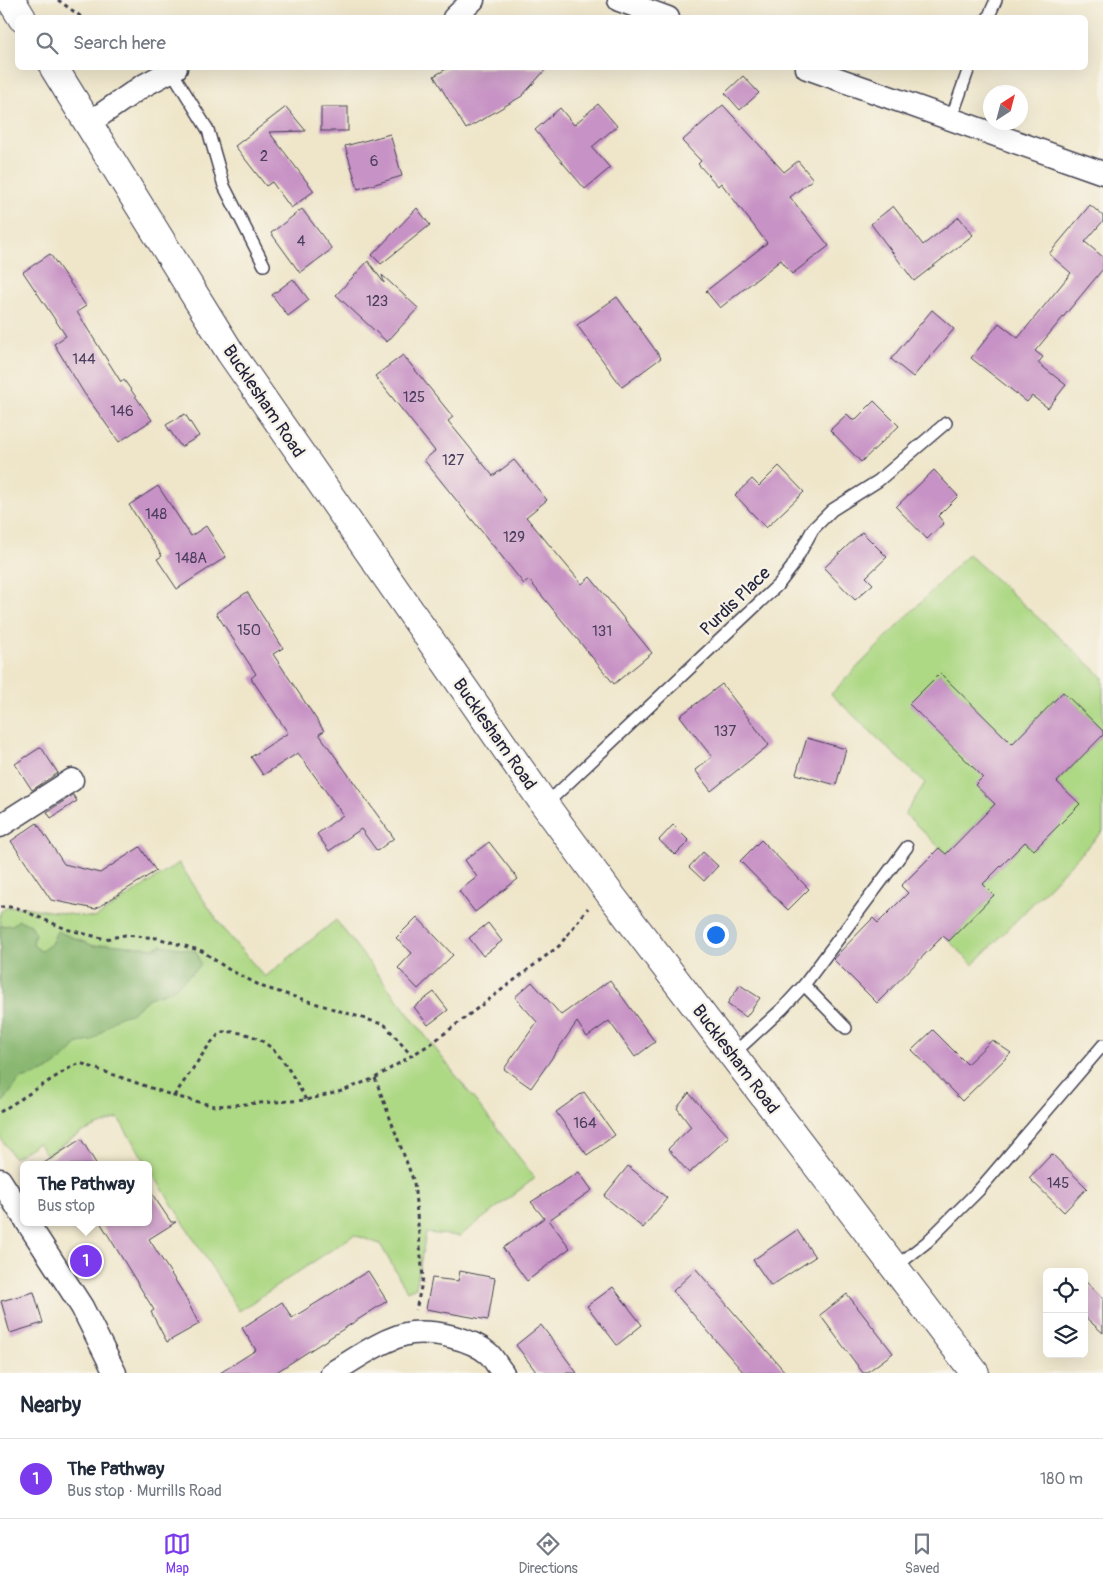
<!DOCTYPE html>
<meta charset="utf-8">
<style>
body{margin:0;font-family:Pangolin,sans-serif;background:#f2f2f3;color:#1f2937}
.controls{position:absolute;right:15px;bottom:15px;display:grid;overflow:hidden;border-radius:8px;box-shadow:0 5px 20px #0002}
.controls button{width:45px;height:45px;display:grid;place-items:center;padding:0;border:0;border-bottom:1px solid #e0e1e3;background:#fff;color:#1f2937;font:25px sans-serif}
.compass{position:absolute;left:983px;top:85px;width:45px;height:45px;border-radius:50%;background:#fff;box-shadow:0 5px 20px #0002;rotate:36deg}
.you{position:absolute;left:715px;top:934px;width:18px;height:18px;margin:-12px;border:4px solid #fff;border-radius:50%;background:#1a73e8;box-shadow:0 0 0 8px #1a73e833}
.badge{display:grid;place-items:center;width:32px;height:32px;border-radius:50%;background:#7c3aed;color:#fff;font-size:16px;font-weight:700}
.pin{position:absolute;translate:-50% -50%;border:2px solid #fff;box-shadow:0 1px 5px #0006}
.popup{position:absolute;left:20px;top:1161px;width:132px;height:65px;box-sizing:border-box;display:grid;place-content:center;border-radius:8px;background:#fff;filter:drop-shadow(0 1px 4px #0005);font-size:16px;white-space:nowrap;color:#747a83}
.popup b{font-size:19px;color:#1f2937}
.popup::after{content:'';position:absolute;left:50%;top:100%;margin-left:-10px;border:10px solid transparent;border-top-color:#fff}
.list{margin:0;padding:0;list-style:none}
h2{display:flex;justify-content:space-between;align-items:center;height:65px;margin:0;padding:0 20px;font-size:21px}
h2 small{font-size:16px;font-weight:400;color:#747a83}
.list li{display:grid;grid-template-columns:32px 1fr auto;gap:15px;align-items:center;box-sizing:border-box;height:80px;padding:0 20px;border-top:1px solid #e0e1e3}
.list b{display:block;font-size:19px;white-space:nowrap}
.list p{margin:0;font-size:16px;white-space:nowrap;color:#747a83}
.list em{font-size:16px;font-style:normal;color:#747a83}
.icon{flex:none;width:28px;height:28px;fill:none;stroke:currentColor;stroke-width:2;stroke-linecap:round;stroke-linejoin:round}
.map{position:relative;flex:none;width:1103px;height:1373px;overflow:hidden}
.search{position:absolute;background:#fff;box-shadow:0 5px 20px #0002;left:15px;right:15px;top:15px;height:55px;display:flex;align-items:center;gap:12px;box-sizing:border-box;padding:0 18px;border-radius:8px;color:#747a83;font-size:19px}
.sheet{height:145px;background:#fff}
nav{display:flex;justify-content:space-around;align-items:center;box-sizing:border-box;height:70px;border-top:1px solid #e0e1e3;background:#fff;font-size:14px;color:#747a83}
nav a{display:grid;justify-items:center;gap:2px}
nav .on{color:#7c3aed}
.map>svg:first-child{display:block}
.green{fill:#add884;stroke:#687d60}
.forest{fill:#8ab872;stroke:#566d56}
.building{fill:#c792c5}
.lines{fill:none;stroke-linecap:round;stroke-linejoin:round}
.lane-casing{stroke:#413f50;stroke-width:14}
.street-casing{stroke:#413f50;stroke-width:25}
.secondary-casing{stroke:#413f50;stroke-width:30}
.path{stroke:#413f50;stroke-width:3;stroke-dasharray:4 4;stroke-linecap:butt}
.lane{stroke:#fff;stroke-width:11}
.street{stroke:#fff;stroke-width:22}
.secondary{stroke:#fff;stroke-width:28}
.labels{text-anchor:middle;stroke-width:4.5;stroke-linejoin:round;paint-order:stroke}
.number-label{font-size:15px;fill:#4b3e5e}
.street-label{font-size:18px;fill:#22223b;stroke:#f7f3e8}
</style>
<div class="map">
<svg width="1103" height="1373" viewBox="0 0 1103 1373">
<rect width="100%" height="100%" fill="#f7f3e8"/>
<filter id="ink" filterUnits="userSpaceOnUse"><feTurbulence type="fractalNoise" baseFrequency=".02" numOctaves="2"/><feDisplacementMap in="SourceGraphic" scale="10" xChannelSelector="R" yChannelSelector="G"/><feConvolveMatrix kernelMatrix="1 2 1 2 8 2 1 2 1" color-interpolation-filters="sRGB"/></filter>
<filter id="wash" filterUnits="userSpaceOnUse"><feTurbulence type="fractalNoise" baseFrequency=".0096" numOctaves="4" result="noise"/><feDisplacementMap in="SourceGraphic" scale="20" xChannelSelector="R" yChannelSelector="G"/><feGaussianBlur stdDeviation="1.12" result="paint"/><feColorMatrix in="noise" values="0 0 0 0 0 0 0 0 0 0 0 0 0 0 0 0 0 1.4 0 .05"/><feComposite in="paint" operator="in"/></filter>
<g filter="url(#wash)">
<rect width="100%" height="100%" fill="#efe6ca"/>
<!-- green -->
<g class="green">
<polygon points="968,554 1103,677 1103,731 1063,692 1012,744 940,673 910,705 980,758 995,804 946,854 905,814 925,783 831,694"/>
<polygon points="1103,735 1103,831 973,965 949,941 994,895 983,884 1025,842 1034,850 1079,804 1057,782"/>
<polygon points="179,863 223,929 265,977 336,920 535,1178 460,1236 426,1233 416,1287 407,1291 380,1244 354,1235 239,1311 118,1118 80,1133 47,1155 38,1143 14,1158 0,1137 0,912 7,907 23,907 95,918"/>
</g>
<!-- forest -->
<path class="forest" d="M19 920 31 925 35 932 33 945 41 951 51 944 57 931 94 946 107 944 154 948 161 945 196 951 201 965 171 991 149 998 131 1014 118 1017 92 1041 78 1043C61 1063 47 1074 20 1079L4 1101 0 1102V926L12 925Z"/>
<g id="blocks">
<!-- building -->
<g class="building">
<polygon points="448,68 547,68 522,96 466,129 434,76"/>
<polygon points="743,76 759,93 740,110 725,93"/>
<polygon points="598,104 617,126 592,147 610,168 585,189 535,130 560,108 574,125"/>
<polygon points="723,105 784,172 798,161 813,179 790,197 829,246 792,274 781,260 720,308 706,291 767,243 721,183 718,186 698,164 701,161 682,141"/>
<polygon points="286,107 306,131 269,132 314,191 291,208 272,182 266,186 235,146"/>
<rect x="321" y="107" width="27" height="24"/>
<polygon points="390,134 402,176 358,189 345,146"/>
<polygon points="1090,205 1103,216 1103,221 1085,242 1103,257 1103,269 1035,351 1043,357 1038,363 1066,385 1048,408 1032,396 1027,402 971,358 999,323 1018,338 1071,273 1049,254"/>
<polygon points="893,206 923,245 959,217 973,235 914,281 871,224"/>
<polygon points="417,208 430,225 381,264 372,255"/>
<polygon points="302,209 332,249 300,273 271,233"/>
<polygon points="50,254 86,306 77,312 121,382 124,380 152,420 119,442 84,393 54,344 66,336 23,272"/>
<polygon points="368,261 384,283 382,275 418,308 387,342 336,295"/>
<polygon points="293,279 309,300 288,316 272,295"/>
<polygon points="617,297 661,358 622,387 577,325"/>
<polygon points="932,310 954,329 913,377 891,359"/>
<polygon points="403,355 453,417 448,421 493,476 514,460 547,500 526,517 582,584 590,577 652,653 614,684 529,580 524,584 424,460 435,451 375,376"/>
<polygon points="874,401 899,426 861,462 830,430 847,414 854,421"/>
<polygon points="185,414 199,436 181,447 166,425"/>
<polygon points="779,466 804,492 766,528 735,495 752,479 759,486"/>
<polygon points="934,470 958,496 938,516 944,523 927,539 896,507"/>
<polygon points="158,486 191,536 206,526 226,557 177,589 157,559 162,556 129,505"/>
<polygon points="862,532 887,557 866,577 873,584 855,600 824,568"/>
<polygon points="247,592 283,648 273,654 324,731 319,734 394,838 377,851 361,829 329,851 317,834 343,815 298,753 263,775 251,757 288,733 251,678 256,674 216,613"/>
<polygon points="940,673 1012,744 1063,692 1103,731 1103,735 1057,782 1080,804 1034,850 1025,842 983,884 994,895 949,941 943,936 877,1003 833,959 873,918 878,923 908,893 901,886 939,848 946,854 995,804 975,785 983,777 909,704"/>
<polygon points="722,684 769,745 711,791 695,770 712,757 680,716"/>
<polygon points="807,738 846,749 836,785 796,774"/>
<polygon points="41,747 58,773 32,790 15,764"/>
<polygon points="73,795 77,801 51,818 47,812"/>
<polygon points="37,823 64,864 100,873 140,847 156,871 95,909 51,900 11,841"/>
<polygon points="673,825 689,841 675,855 659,840"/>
<polygon points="761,840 809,889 788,910 740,861"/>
<polygon points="489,842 518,879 475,912 459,891 477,877 465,860"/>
<polygon points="703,852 718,866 704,881 689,867"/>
<polygon points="417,917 453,955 418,989 398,968 412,953 396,938"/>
<polygon points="488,923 502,941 483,956 469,938"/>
<polygon points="610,980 655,1042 635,1057 609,1021 587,1037 577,1022 531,1088 504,1069 537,1022 515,997 532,982 561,1015"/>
<polygon points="740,985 760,998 746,1017 727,1004"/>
<polygon points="434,992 448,1010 428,1025 414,1007"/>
<polygon points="933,1030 967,1064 992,1040 1011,1053 962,1101 912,1050"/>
<polygon points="584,1092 615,1135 587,1155 556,1112"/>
<polygon points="689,1093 729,1137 689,1173 668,1149 691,1127 677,1108"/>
<polygon points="81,1139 97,1165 41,1165"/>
<polygon points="1052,1154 1087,1188 1064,1212 1029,1178"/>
<polygon points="628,1166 667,1198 643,1228 604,1196"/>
<polygon points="579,1172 592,1190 549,1220 570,1248 527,1281 503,1248 544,1218 531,1202"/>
<polygon points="148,1188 171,1222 176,1222 149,1239 182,1291 199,1324 167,1342 151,1312 154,1310 100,1222 148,1222"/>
<polygon points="797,1230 815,1257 771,1286 753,1260"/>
<polygon points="696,1269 786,1373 744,1373 673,1291"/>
<polygon points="368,1271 387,1301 275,1373 220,1373 256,1350 242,1328 282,1302 292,1318"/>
<polygon points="460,1271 495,1278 488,1320 426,1309 432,1278 458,1281"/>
<polygon points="1084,1280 1103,1298 1103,1333 1084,1316"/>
<polygon points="613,1287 642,1325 617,1345 587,1306"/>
<polygon points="34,1292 43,1323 10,1333 1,1301"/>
<polygon points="847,1294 893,1353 866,1373 863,1373 820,1315"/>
<polygon points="541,1325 577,1373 537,1373 516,1345"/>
</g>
</g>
</g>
<g filter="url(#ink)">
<use href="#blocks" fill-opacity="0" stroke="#413f50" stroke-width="1"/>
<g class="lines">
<!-- lane casing -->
<g class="lane-casing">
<g id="lane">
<polyline points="988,18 996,0"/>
<polyline points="171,70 208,130 224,186 264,265"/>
<polyline points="951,119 969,68"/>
<polyline points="545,805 779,584 792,567 813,529 832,510 878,481 946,423"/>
<polyline points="804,985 846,1028"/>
<polyline points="732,1055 782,1009 804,985 907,847"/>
<polyline points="894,1268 927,1242 979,1190 1103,1045"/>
</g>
</g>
<!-- street casing -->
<g class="street-casing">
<g id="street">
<polyline points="619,0 668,18"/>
<polyline points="454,18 473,0"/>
<polyline points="807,68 1103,173"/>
<polyline points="89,123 141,87 176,68"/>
<polyline points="0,826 72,780"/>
<polyline points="0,1180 23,1216"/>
<polyline points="27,1222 82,1307 115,1373"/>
<path d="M332 1373C353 1360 387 1336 412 1333 435 1331 471 1338 489 1354 494 1359 498 1367 503 1373"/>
</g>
</g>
<!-- secondary casing -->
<g class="secondary-casing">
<g id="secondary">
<polyline points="11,0 22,18"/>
<polyline points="54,68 230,352 545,805 610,894 975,1373"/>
</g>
</g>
<!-- path -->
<g class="path">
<polyline points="58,0 83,18"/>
<polyline points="0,907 15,907 66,929 105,939 125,935 157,938 202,951 228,969 263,987 385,1025 412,1056"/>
<polyline points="375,1078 414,1182 423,1278 416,1310"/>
<path d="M174 1096 209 1045 221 1032C270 1029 286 1063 306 1100"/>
<polyline points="0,1112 71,1067 80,1063 174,1096 215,1106 306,1100 342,1091 375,1078 432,1043 559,946 588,908"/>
</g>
<!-- lane -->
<use href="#lane" class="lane"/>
<!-- street -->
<use href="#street" class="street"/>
<!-- secondary -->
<use href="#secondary" class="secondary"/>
</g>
</g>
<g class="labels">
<!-- number labels -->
<g class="number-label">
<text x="264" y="161">2</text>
<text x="374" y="166">6</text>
<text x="301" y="246">4</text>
<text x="377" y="306">123</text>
<text x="84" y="364">144</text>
<text x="414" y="402">125</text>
<text x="122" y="416">146</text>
<text x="453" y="465">127</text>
<text x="156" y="519">148</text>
<text x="514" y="542">129</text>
<text x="191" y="563">148A</text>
<text x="249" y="635">150</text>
<text x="602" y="636">131</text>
<text x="725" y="736">137</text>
<text x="585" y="1128">164</text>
<text x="1058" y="1188">145</text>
</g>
<!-- street labels -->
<g class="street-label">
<text transform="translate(264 401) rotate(56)" y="6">Bucklesham Road</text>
<text transform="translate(735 601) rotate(-44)" y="6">Purdis Place</text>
<text transform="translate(495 734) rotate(55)" y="6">Bucklesham Road</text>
<text transform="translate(736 1059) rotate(53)" y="6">Bucklesham Road</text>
</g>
</g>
</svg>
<div class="controls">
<button><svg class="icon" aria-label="locate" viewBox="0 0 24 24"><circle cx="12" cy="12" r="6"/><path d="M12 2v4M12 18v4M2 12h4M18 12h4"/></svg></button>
<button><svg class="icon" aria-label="layers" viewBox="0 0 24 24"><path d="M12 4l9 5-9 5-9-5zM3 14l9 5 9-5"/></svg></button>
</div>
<svg class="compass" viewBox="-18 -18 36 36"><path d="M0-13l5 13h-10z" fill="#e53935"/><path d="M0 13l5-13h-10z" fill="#747a83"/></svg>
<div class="you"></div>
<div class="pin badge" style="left:86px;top:1261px">1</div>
<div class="popup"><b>The Pathway</b>Bus stop</div>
<div class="search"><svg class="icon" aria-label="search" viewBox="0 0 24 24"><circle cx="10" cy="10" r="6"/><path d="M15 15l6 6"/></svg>Search here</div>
</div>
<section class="sheet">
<h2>Nearby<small></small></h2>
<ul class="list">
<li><span class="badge">1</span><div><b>The Pathway</b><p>Bus stop · Murrills Road</p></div><em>180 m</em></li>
</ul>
</section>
<nav>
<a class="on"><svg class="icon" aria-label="map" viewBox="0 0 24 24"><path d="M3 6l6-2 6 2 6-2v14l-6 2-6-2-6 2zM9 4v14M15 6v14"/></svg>Map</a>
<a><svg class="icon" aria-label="directions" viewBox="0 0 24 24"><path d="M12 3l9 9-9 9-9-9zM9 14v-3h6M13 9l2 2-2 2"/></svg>Directions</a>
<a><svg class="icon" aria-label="saved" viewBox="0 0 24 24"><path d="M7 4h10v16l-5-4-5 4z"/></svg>Saved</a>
</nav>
